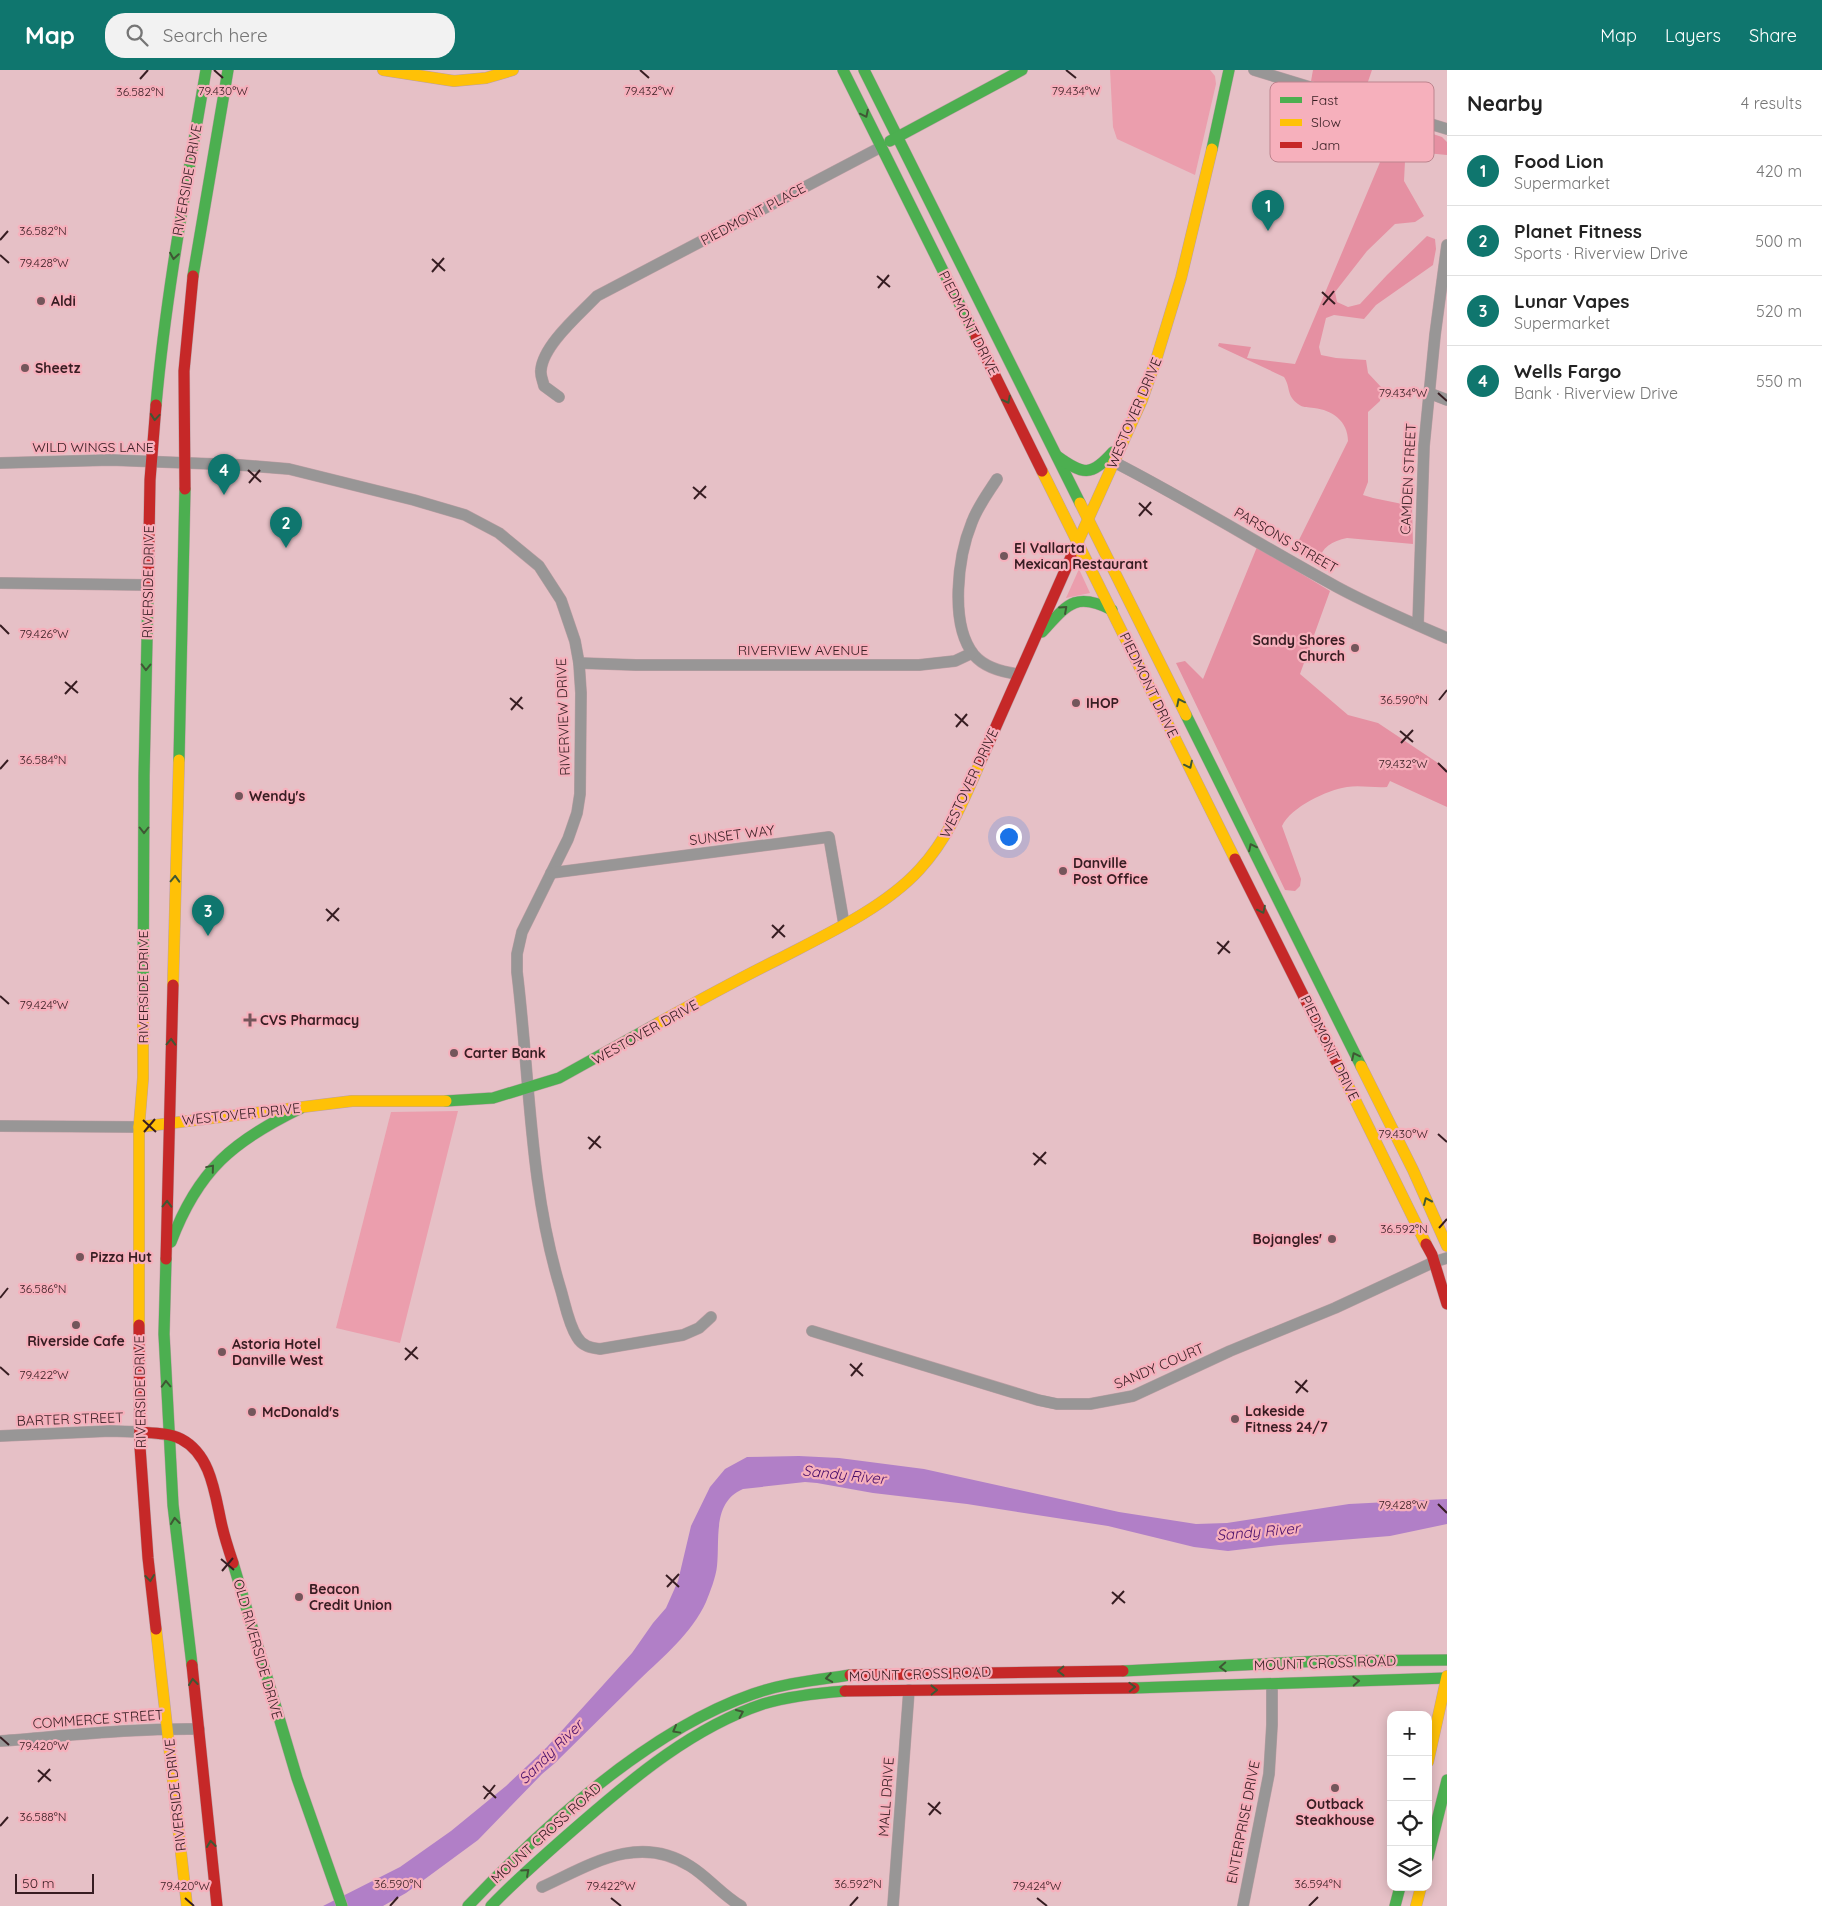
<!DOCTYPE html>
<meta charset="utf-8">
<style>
body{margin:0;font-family:Quicksand,sans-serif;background:#f2f2f2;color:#222}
.controls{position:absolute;right:15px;bottom:15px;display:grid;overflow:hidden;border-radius:10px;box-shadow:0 2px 12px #0003}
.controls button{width:45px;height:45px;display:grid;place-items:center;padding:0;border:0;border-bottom:1px solid #e0e0e0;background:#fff;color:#222;font:25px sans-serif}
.scale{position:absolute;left:15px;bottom:12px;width:79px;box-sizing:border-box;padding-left:5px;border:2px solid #371d22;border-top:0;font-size:14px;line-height:18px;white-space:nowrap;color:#371d22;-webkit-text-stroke:4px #f6b0bc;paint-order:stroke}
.you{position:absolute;left:1008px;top:766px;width:18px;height:18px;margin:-12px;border:4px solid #fff;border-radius:50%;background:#1a73e8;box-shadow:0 0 0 8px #1a73e833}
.badge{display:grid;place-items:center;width:32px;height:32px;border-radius:50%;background:#0f766e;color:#fff;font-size:16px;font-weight:700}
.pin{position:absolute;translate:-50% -41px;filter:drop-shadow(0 1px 2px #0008)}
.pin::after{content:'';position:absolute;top:26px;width:18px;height:15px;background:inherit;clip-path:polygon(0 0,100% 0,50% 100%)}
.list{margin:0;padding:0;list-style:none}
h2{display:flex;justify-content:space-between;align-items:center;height:65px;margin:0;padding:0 20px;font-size:21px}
h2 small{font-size:16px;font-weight:400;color:#767676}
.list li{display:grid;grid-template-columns:32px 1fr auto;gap:15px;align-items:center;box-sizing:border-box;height:70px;padding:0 20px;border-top:1px solid #e0e0e0}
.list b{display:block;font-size:19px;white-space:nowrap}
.list p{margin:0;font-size:16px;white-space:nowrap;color:#767676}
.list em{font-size:16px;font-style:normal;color:#767676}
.icon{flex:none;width:28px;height:28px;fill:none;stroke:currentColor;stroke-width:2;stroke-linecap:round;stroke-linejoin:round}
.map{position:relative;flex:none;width:1447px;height:1836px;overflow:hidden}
header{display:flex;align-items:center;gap:30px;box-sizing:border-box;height:70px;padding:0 25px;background:#0f766e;color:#fff}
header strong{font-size:24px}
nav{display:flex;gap:28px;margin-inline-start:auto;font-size:18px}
.search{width:350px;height:45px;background:#f2f2f2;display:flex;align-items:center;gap:12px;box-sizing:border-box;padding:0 18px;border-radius:20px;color:#767676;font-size:19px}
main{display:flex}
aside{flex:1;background:#fff}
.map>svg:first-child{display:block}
.green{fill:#eb9ead}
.forest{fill:#e590a2}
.water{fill:#b17fc7}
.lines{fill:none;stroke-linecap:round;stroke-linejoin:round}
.street-casing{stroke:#bc9fa4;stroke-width:12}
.fast-casing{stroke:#bc9fa4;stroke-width:12}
.slow-casing{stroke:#bc9fa4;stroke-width:12}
.jam-casing{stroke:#bc9fa4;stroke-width:12}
.street{stroke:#989696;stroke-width:11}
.fast{stroke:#4caf50;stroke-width:11}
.slow{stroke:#ffc107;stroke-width:11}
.jam{stroke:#c62828;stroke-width:11}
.oneway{stroke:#3f5734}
.ticks{fill:none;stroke:#371d22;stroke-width:2}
.poi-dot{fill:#74565b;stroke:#f6b0bc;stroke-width:2}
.labels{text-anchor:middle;stroke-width:4.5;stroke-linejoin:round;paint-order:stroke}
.street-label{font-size:14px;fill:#371d22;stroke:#f6b0bc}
.poi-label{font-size:14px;font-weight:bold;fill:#371d22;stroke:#f6b0bc;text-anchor:start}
.water-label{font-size:15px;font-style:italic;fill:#460b69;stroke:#f6b0bc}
.key{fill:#f6b0bc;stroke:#bd848e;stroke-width:1}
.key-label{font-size:14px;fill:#371d22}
.ticks-label{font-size:12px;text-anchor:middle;fill:#371d22;stroke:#f6b0bc;stroke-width:4.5;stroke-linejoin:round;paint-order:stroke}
</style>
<header>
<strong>Map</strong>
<div class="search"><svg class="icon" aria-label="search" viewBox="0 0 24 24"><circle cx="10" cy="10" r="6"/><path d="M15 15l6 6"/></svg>Search here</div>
<nav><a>Map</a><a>Layers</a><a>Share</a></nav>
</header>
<main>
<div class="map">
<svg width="1447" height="1836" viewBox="0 0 1447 1836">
<rect width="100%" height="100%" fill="#e6c0c6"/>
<!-- green -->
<g class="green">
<polygon points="1110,0 1210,0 1215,6 1216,14 1195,105 1117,69 1113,57"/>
<polygon points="1079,499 1090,523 1066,528"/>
<polygon points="458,1041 400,1273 336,1258 391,1042"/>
</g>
<!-- forest -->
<g class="forest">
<polygon points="1313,0 1372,0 1363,26 1311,11"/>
<path d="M1397 52 1442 67 1447 72V85L1416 82 1405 91 1404 111 1424 146 1415 152 1395 154 1367 181 1335 222 1337 232 1348 237 1360 234 1387 205 1427 166 1435 169 1436 179 1433 195 1376 235 1364 249 1334 245 1326 248 1319 277 1321 285 1336 288 1366 290 1368 303 1382 318 1380 331 1368 342V412L1363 425 1373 428 1412 436 1413 474 1347 468C1332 471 1322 477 1318 492L1294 480 1348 371C1348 351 1332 340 1314 338 1308 337 1303 338 1298 334 1286 325 1291 318 1284 307L1218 276 1219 273 1251 277 1247 288 1295 294Z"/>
<path d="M1257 477 1330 521 1300 604 1348 645 1378 653 1447 699V737L1390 711 1387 717C1374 718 1360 715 1347 717 1327 720 1291 737 1282 756L1301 809 1300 816 1295 821 1285 820 1176 593 1185 591 1203 609Z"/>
</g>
<!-- water -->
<path class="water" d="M799 1386 839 1388 924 1399 1119 1442 1196 1454 1227 1453 1349 1434 1447 1429V1454L1390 1466 1279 1475 1228 1481 1194 1477 1108 1456 967 1434 873 1423 817 1413 805 1412 743 1419C712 1432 720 1469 717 1496 716 1507 710 1522 706 1532 692 1563 663 1587 639 1610 611 1638 583 1665 555 1693L542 1704 478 1770 406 1823 383 1836H323L400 1797 451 1761 506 1716 547 1677 632 1583 653 1553 666 1538 678 1511 691 1456 710 1417 725 1399 747 1387Z"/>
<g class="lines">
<!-- street casing -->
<g class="street-casing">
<g id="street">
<polyline points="1254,0 1447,59"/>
<polyline points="1429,323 1447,330"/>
<path d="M559 327 544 316C543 311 540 305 541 300 543 275 580 244 597 226L881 77"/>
<path d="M1114 392C1190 431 1262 476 1337 517 1372 536 1410 552 1447 568"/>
<path d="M0 393 111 390 240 395 289 399 414 430 465 445 499 463 539 496 561 530 575 571 579 593 581 623 580 724 577 743 568 769 522 862 517 884V902C530 1007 529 1115 560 1217 565 1233 568 1253 577 1267 582 1276 591 1278 600 1279L683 1265 699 1258 711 1247"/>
<path d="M997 409C988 423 978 436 972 452 958 486 949 554 974 585 985 598 1002 602 1018 604"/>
<polyline points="0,513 148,515"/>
<polyline points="1418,555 1424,376 1435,265 1447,175"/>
<polyline points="579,593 636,595 919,595 955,591 972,583"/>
<polyline points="551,803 829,767 844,854"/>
<polyline points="0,1056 139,1057"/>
<polyline points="812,1261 1038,1330 1057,1334 1090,1334 1133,1326 1230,1281 1335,1238 1434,1192 1447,1188"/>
<polyline points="0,1366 110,1361 140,1362"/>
<path d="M0 1671C66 1666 132 1658 199 1659"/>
<path d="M542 1817C590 1795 638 1763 690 1796 708 1807 722 1825 741 1836"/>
<polyline points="893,1836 909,1620"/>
<polyline points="1243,1836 1269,1704 1272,1655 1272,1614"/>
</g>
</g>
<!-- fast casing -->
<g class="fast-casing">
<g id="fast">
<polyline points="843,0 976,267"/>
<polyline points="864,0 1080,433"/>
<polyline points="890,71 1022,0"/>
<polyline points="1212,79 1229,0"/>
<polyline points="193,206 228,0"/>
<path d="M156 335C166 223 187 112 206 0"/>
<path d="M1057 386C1083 405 1091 407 1113 382"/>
<path d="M1042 562C1067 535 1075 521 1112 540"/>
<polyline points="1186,645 1361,996"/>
<polyline points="179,690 185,419"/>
<polyline points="143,947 144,706 148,524"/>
<polyline points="446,1031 493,1028 559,1008 658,953"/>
<path d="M171 1172C198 1100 233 1071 301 1038"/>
<polyline points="166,1189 164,1264 173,1435 192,1595"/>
<polyline points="233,1493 297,1708 342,1836"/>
<polyline points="1123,1601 1321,1591 1447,1590"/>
<polyline points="1134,1618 1447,1608"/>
<polyline points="1428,1787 1447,1710"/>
<path d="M468 1836C543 1757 649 1660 753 1624 784 1613 817 1610 850 1605"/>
<path d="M491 1836C519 1807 550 1780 580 1754 634 1707 694 1657 763 1634 790 1626 818 1623 845 1621"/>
<polyline points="1395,1836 1400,1817"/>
</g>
</g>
<!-- slow casing -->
<g class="slow-casing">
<g id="slow">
<polyline points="383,0 454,11 486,8 513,0"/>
<polyline points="1042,401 1235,789"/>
<polyline points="1080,433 1186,645"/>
<polyline points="1071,487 1142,330 1156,290 1181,208 1212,79"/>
<polyline points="173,915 179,690"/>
<path d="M658 953C698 931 738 909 779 889 825 865 884 838 919 800 949 768 965 727 982 688"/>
<polyline points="1336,991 1426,1174"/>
<polyline points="1361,996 1413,1100 1447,1176"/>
<polyline points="139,1057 352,1031 446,1031"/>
<polyline points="139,1255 139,1057 143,1008 143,947"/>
<polyline points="156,1559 187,1836"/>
<polyline points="1428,1692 1447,1606"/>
<polyline points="1416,1836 1421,1817"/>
</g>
</g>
<!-- jam casing -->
<g class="jam-casing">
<g id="jam">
<polyline points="976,267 1042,401"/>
<polyline points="185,419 184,301 193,206"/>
<polyline points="148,524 150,410 156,335"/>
<polyline points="982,688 1071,487"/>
<polyline points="1235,789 1336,991"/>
<polyline points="1426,1174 1432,1185 1447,1234"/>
<polyline points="166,1189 173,915"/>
<polyline points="139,1255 140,1377 148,1488 156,1559"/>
<path d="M140 1362C154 1363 169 1363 181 1369 212 1385 215 1426 222 1456 225 1469 229 1481 233 1493"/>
<polyline points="192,1595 217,1836"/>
<polyline points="850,1605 1123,1601"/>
<polyline points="845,1621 1134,1618"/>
</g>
</g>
<!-- street -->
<use href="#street" class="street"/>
<!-- fast -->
<use href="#fast" class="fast"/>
<!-- slow -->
<use href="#slow" class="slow"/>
<!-- jam -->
<use href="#jam" class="jam"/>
</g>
<!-- one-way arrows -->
<defs><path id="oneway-chevron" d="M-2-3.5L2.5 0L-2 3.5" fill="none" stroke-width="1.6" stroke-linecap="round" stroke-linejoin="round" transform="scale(1.25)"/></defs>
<g class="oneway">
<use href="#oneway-chevron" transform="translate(865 44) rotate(64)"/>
<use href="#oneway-chevron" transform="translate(174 186) rotate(99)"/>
<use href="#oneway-chevron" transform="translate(1007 330) rotate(63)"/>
<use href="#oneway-chevron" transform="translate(155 347) rotate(95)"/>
<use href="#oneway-chevron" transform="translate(1064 539) rotate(-42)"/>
<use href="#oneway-chevron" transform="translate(146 597) rotate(91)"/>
<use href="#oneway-chevron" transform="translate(1180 632) rotate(-116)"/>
<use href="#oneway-chevron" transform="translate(1189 695) rotate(64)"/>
<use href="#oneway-chevron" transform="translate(144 760) rotate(90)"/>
<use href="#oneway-chevron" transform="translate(1252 777) rotate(-116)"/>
<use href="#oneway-chevron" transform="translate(175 809) rotate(-88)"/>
<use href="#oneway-chevron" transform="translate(1262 840) rotate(64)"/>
<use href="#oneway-chevron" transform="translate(171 972) rotate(-88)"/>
<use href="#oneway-chevron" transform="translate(1355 986) rotate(-116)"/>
<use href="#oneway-chevron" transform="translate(211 1098) rotate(-50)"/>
<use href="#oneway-chevron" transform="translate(1427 1131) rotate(-114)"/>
<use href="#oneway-chevron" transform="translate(167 1134) rotate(-89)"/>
<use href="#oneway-chevron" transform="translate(166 1314) rotate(-92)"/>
<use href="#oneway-chevron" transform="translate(175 1451) rotate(-96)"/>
<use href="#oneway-chevron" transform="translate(150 1508) rotate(83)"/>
<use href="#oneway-chevron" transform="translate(1223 1597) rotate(177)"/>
<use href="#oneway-chevron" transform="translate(1061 1601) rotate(179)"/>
<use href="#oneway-chevron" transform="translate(829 1608) rotate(171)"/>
<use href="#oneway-chevron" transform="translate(1356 1611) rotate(-3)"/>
<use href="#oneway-chevron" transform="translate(193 1612) rotate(-97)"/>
<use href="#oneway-chevron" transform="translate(1132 1617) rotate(-2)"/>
<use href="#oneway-chevron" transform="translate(934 1620) rotate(-1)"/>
<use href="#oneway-chevron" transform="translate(740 1643) rotate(-24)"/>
<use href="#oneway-chevron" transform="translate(676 1660) rotate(151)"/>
<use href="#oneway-chevron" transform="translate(211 1774) rotate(-96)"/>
<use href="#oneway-chevron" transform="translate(526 1802) rotate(-42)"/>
</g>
<!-- ticks -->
<path class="ticks" d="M214 0 223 8M640 0 649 8M1066 0 1076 8M140 9 148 0M0 170 8 161M0 185 9 193M432 189 445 201M432 202 444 188M877 206 890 217M878 218 889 205M1322 222 1335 234M1323 235 1334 221M1438 323 1447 331M248 400 261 412M249 413 260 400M693 417 706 428M694 429 706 416M1139 433 1152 445M1139 446 1151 432M0 555 9 564M65 612 78 623M65 624 77 611M510 628 523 639M1439 630 1447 620M511 640 522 627M955 644 968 656M956 657 967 644M1400 661 1413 672M1401 673 1413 660M1438 693 1447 702M0 699 8 690M326 839 339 851M327 851 339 838M772 855 785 867M772 868 784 855M1217 872 1230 883M1218 884 1229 871M0 926 9 934M143 1050 156 1062M144 1062 155 1049M1438 1064 1447 1072M588 1067 601 1078M589 1079 600 1066M1033 1083 1046 1094M1034 1095 1046 1082M1439 1158 1447 1149M0 1228 8 1218M405 1278 418 1289M405 1290 417 1277M850 1294 863 1306M0 1297 9 1305M851 1306 862 1293M1295 1311 1308 1322M1296 1323 1307 1310M1438 1434 1447 1443M221 1489 234 1500M222 1501 233 1488M666 1505 679 1517M667 1517 679 1504M1112 1522 1125 1533M1112 1534 1124 1521M0 1667 9 1675M38 1700 51 1711M38 1712 50 1699M483 1716 496 1728M484 1729 495 1715M928 1733 941 1744M929 1745 940 1732M0 1756 8 1747M185 1828 194 1836M611 1828 621 1836M1037 1828 1047 1836M390 1836 398 1827M850 1836 858 1827M1309 1836 1318 1827"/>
<!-- markers -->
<g class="poi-dot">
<circle cx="41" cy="231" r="5"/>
<circle cx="25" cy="298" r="5"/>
<circle cx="1004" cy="486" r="5"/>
<circle cx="1355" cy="578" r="5"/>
<circle cx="1076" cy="633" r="5"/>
<circle cx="239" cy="726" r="5"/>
<circle cx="1063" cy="801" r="5"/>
<path d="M247.5 942.5h5v5h5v5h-5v5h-5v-5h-5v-5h5z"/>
<circle cx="454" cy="983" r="5"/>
<circle cx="1332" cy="1169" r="5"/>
<circle cx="80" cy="1187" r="5"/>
<circle cx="76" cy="1255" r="5"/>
<circle cx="222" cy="1282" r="5"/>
<circle cx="252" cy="1342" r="5"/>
<circle cx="1235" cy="1349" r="5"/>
<circle cx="299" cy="1527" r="5"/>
<circle cx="1335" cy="1718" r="5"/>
</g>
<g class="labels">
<!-- street labels -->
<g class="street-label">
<text transform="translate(187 110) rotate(-80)" y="5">RIVERSIDE DRIVE</text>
<text transform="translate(753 144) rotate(-28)" y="5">PIEDMONT PLACE</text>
<text transform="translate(969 253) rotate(63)" y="5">PIEDMONT DRIVE</text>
<text transform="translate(1134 343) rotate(-67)" y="5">WESTOVER DRIVE</text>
<text x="93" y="382">WILD WINGS LANE</text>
<text transform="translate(1408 409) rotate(-87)" y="5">CAMDEN STREET</text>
<text transform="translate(1286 470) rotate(30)" y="5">PARSONS STREET</text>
<text transform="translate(148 512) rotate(-89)" y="5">RIVERSIDE DRIVE</text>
<text x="803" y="585">RIVERVIEW AVENUE</text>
<text transform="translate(1149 615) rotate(64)" y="5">PIEDMONT DRIVE</text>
<text transform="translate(563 647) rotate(-92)" y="5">RIVERVIEW DRIVE</text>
<text transform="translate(969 713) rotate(-65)" y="5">WESTOVER DRIVE</text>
<text transform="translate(732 765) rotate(-7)" y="5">SUNSET WAY</text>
<text transform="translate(143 917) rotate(-90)" y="5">RIVERSIDE DRIVE</text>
<text transform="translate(645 962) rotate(-29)" y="5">WESTOVER DRIVE</text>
<text transform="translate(1330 978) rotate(64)" y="5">PIEDMONT DRIVE</text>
<text transform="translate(241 1044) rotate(-6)" y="5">WESTOVER DRIVE</text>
<text transform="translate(1159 1296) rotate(-23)" y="5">SANDY COURT</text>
<text transform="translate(140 1322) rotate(-91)" y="5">RIVERSIDE DRIVE</text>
<text transform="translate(70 1349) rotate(-2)" y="5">BARTER STREET</text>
<text transform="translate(258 1579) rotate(74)" y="5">OLD RIVERSIDE DRIVE</text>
<text transform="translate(1325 1593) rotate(-2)" y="5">MOUNT CROSS ROAD</text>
<text transform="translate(920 1604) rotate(-2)" y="5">MOUNT CROSS ROAD</text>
<text transform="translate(98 1649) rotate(-4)" y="5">COMMERCE STREET</text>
<text transform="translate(175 1725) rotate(-96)" y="5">RIVERSIDE DRIVE</text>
<text transform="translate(886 1727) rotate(-86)" y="5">MALL DRIVE</text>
<text transform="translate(1243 1752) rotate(-79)" y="5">ENTERPRISE DRIVE</text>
<text transform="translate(546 1763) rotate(-42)" y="5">MOUNT CROSS ROAD</text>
</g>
<!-- poi labels -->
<g class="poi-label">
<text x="51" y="236">Aldi</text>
<text x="35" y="303">Sheetz</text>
<text x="1014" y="483">El Vallarta<tspan x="1014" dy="16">Mexican Restaurant</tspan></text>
<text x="1345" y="575" text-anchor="end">Sandy Shores<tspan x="1345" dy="16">Church</tspan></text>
<text x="1086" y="638">IHOP</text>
<text x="249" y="731">Wendy's</text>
<text x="1073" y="798">Danville<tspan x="1073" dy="16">Post Office</tspan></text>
<text x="260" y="955">CVS Pharmacy</text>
<text x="464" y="988">Carter Bank</text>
<text x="1322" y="1174" text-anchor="end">Bojangles'</text>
<text x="90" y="1192">Pizza Hut</text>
<text x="76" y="1276" text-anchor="middle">Riverside Cafe</text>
<text x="232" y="1279">Astoria Hotel<tspan x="232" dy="16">Danville West</tspan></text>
<text x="1245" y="1346">Lakeside<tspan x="1245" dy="16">Fitness 24/7</tspan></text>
<text x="262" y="1347">McDonald's</text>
<text x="309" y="1524">Beacon<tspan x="309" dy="16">Credit Union</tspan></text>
<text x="1335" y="1739" text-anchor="middle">Outback<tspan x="1335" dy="16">Steakhouse</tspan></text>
</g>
<!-- water labels -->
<g class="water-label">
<text transform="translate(844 1405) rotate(6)" y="5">Sandy River</text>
<text transform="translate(1258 1462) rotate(-5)" y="5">Sandy River</text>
<text transform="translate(551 1682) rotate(-45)" y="5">Sandy River</text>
</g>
</g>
<!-- legend -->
<rect x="1270" y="12" width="164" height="80" rx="8" class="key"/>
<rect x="1280" y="27" width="22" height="6" fill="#4caf50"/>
<rect x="1280" y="49" width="22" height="7" fill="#ffc107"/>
<rect x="1280" y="72" width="22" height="6" fill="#c62828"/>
<g class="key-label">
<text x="1311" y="35">Fast</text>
<text x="1311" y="57">Slow</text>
<text x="1311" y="80">Jam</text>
</g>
<g class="ticks-label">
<text x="223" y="25">79.430°W</text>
<text x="649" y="25">79.432°W</text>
<text x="1076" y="25">79.434°W</text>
<text x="140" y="26">36.582°N</text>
<text x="43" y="165">36.582°N</text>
<text x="44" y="197">79.428°W</text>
<text x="1403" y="327">79.434°W</text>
<text x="44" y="568">79.426°W</text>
<text x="1404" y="634">36.590°N</text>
<text x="43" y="694">36.584°N</text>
<text x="1403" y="698">79.432°W</text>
<text x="44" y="939">79.424°W</text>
<text x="1403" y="1068">79.430°W</text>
<text x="1404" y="1163">36.592°N</text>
<text x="43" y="1223">36.586°N</text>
<text x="44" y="1309">79.422°W</text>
<text x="1403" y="1439">79.428°W</text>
<text x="44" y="1680">79.420°W</text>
<text x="43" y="1751">36.588°N</text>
<text x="398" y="1818">36.590°N</text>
<text x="858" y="1818">36.592°N</text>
<text x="1318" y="1818">36.594°N</text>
<text x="185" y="1820">79.420°W</text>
<text x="611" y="1820">79.422°W</text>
<text x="1037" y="1820">79.424°W</text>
</g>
</svg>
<div class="controls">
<button>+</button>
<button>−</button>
<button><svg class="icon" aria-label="locate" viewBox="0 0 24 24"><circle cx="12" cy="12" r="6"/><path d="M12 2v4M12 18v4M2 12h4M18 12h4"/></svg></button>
<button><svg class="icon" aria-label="layers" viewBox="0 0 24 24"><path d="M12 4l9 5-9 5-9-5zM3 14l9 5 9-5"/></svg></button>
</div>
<div class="scale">50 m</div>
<div class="you"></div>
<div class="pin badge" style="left:1268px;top:161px">1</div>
<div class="pin badge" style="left:286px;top:478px">2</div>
<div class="pin badge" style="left:208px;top:866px">3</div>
<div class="pin badge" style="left:224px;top:425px">4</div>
</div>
<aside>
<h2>Nearby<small>4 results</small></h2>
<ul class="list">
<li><span class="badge">1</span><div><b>Food Lion</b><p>Supermarket</p></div><em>420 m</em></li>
<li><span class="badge">2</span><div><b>Planet Fitness</b><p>Sports · Riverview Drive</p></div><em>500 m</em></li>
<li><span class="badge">3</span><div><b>Lunar Vapes</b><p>Supermarket</p></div><em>520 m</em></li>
<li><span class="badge">4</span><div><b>Wells Fargo</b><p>Bank · Riverview Drive</p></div><em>550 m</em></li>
</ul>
</aside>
</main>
